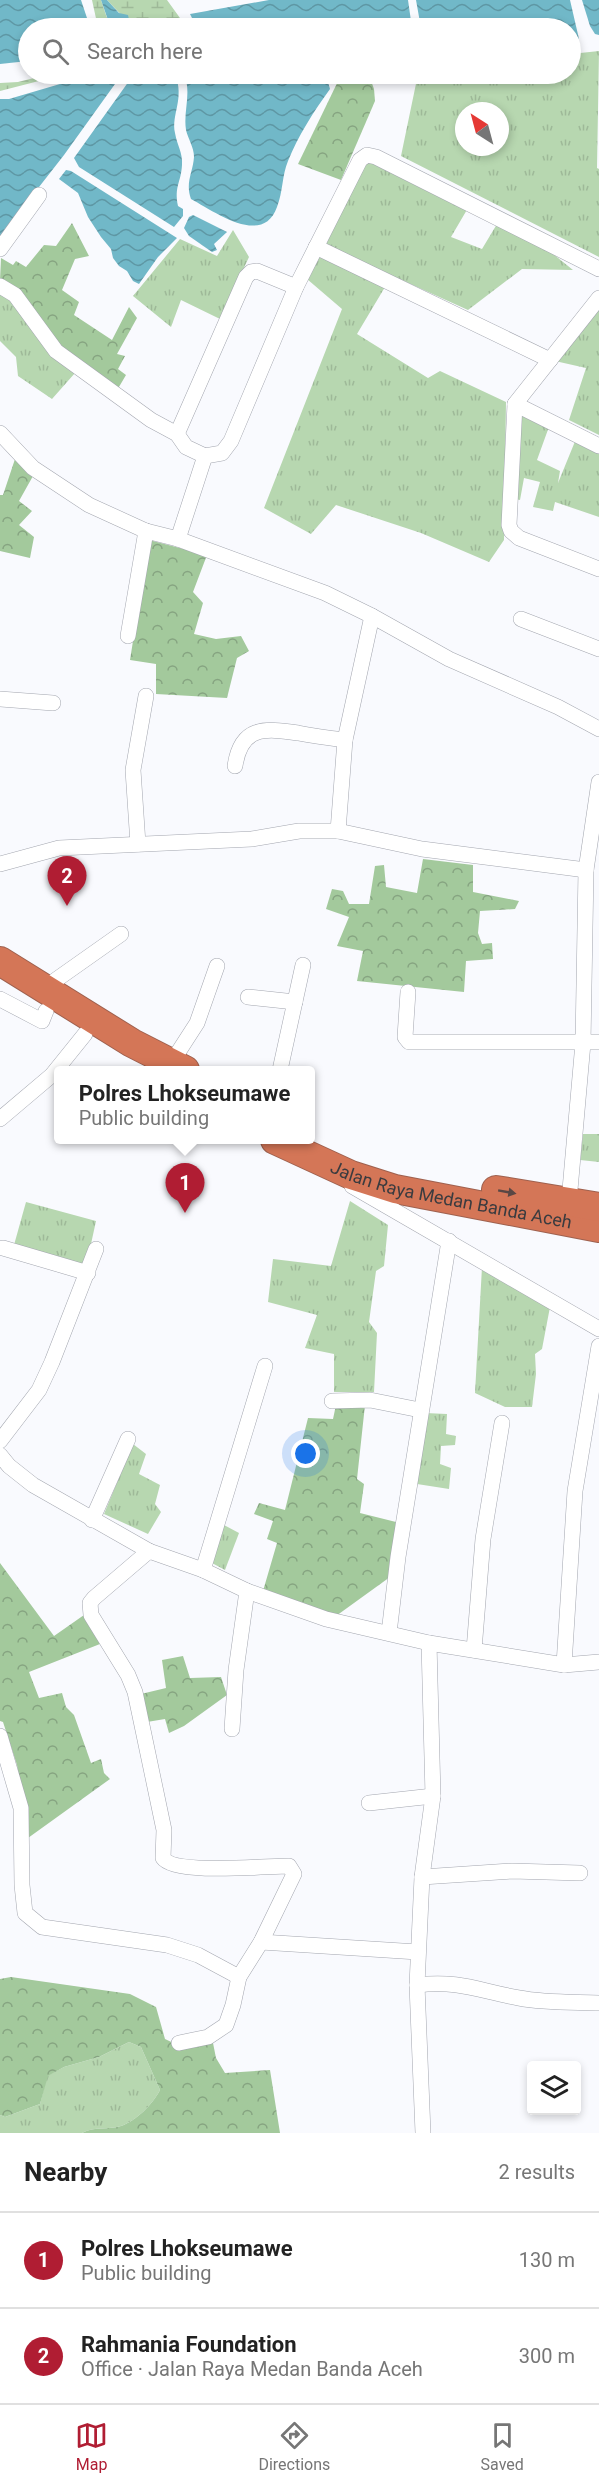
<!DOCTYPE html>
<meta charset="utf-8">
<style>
body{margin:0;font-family:Roboto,sans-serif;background:#f2f2f2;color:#222}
.controls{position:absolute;right:18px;bottom:18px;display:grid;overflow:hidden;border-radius:6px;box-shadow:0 3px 9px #0003}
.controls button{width:54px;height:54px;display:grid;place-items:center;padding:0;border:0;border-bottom:2px solid #e0e0e0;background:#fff;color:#222;font:30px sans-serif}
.compass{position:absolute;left:455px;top:102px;width:54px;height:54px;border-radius:50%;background:#fff;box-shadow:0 3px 9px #0003;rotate:324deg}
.you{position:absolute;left:306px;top:1454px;width:21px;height:21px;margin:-15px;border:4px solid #fff;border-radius:50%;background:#1a73e8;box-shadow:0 0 0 9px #1a73e833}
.badge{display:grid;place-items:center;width:39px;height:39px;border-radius:50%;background:#b01d33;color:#fff;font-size:20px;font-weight:700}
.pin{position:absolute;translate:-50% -50px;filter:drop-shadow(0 2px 3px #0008)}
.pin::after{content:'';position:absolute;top:32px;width:21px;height:18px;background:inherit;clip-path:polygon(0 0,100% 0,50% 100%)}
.popup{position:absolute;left:54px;top:1066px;width:261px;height:78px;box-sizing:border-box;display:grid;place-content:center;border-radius:6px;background:#fff;filter:drop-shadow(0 2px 4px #0005);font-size:20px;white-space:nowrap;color:#767676}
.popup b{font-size:22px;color:#222}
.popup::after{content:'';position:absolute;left:50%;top:100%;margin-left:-12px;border:12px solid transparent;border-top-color:#fff}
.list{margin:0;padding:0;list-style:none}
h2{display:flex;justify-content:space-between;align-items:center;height:78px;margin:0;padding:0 24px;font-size:26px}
h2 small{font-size:20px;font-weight:400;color:#767676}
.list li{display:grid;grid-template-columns:39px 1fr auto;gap:18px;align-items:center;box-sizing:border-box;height:96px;padding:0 24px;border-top:2px solid #e0e0e0}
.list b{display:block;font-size:22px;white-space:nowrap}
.list p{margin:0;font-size:20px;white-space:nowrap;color:#767676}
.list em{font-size:20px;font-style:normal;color:#767676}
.icon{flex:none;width:33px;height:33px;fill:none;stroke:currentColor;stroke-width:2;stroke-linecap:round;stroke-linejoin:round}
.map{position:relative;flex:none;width:599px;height:2133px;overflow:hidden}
.search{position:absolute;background:#fff;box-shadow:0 3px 9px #0003;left:18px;right:18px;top:18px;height:66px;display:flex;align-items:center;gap:15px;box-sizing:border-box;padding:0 21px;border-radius:33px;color:#767676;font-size:22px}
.sheet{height:270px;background:#fff}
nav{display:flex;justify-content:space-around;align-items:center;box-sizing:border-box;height:84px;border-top:2px solid #e0e0e0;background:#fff;font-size:16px;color:#767676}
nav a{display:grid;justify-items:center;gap:3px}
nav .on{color:#b01d33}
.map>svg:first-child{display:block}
.grass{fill:url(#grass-tufts);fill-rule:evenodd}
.forest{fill:url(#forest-crowns)}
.wetland{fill:url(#wetland-marsh)}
.water{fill:url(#water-waves)}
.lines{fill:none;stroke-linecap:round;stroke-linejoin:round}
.street-casing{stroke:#a3a6af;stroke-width:16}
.highway-casing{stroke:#9e614f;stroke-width:30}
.street{stroke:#fff;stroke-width:15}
.highway{stroke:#d47657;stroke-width:28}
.oneway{fill:#594744}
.labels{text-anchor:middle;stroke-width:4.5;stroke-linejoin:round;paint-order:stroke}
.street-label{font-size:18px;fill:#3a3b3f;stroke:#fff}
</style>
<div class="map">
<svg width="599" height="2133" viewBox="0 0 599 2133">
<defs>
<pattern id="grass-tufts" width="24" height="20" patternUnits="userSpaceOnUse" patternTransform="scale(1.5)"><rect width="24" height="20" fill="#b7d7b0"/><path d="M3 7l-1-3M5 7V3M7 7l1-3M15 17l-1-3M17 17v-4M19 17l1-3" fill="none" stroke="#9eb998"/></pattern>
<pattern id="forest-crowns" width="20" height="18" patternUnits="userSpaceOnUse" patternTransform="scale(1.5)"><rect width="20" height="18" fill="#a3c99c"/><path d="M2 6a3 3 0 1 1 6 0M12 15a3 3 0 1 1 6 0" fill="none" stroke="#86a481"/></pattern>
<pattern id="wetland-marsh" width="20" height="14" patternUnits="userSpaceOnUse" patternTransform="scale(1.5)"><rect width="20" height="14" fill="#b7d7b0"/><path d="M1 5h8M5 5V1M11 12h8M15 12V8" fill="none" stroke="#9eb998"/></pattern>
<pattern id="water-waves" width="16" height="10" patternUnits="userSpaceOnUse" patternTransform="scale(1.5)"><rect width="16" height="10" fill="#71b8c8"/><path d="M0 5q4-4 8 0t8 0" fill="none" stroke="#5e97a4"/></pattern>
</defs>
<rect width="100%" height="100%" fill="#f9fafe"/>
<!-- grass -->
<g class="grass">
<path d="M599 51 597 168 599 169V257L401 156 418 74H570L571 54ZM464 111H500V147H464Z"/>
<polygon points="368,161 468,208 451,237 482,249 497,224 537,241 573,270 522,269 468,310 322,244"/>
<polygon points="233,230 249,257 220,319 181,300 171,327 133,296 180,239 217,256"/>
<polygon points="319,254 385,287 357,334 428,378 440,371 506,402 504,540 489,562 421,533 336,505 311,534 264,508 342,309 307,279"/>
<polygon points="0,292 19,308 75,373 52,399 18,376 16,357 0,341"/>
<polygon points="599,307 599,435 569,420 586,368 555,361"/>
<polygon points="519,409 550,424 537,460 560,471 558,483 576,439 599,451 599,517 555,502 553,511 533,507 540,482 524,478 520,500 515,499"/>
<polygon points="583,1134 599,1134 599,1162 580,1160"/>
<polygon points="350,1201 388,1225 384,1266 376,1271 369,1322 377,1333 374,1392 334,1392 334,1354 305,1348 317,1315 268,1302 273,1259 331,1266"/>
<polygon points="26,1202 96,1221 86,1267 14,1245"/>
<polygon points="482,1267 550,1307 542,1349 535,1354 536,1374 532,1407 505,1407 475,1393"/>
<polygon points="425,1413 447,1414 446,1434 456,1436 455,1445 441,1446 440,1464 451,1468 449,1489 417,1484"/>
<polygon points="133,1444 146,1454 139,1474 160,1485 155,1504 161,1512 148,1534 104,1514"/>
<polygon points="224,1525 239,1533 225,1570 212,1563"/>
<path d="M129 2042 141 2047 160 2090C153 2104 136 2121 121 2126 108 2130 95 2126 82 2133H0V2115L5 2117 40 2104 47 2076 64 2067 99 2057Z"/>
</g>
<!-- forest -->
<g class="forest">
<polygon points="341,75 369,75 374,89 375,101 341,180 298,164"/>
<polygon points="72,223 89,256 75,259 62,290 79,302 74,315 112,340 129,307 137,318 117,354 125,356 118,369 126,375 116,392 63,351 0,280 1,258 13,265 16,261 26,267 44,245 56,246"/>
<polygon points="15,459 33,476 19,501 32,511 19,525 34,537 30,558 0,551 0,495 3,495"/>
<polygon points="149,540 207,555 193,592 203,603 194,634 216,639 241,636 249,651 237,658 227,698 156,694 156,664 130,660"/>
<polygon points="423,859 473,865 473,892 519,901 515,909 480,911 478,933 482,944 492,943 493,959 466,961 464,992 357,981 363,951 337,946 349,917 326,909 332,889 343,891 349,904 369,904 375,866 384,865 386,887 417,893"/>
<polygon points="336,1405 365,1405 357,1479 364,1484 360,1513 396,1522 390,1577 336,1616 263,1591 277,1543 267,1539 273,1521 254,1514 259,1503 285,1510 308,1418 333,1419"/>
<polygon points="0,1563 54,1636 84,1615 100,1644 29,1672 39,1698 62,1693 66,1707 74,1715 91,1763 101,1759 104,1773 110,1779 28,1838 17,1765 3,1722 0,1721"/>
<polygon points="183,1656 190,1678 221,1677 227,1695 184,1726 169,1733 165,1719 147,1722 141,1694 166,1688 162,1660"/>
<path d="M11 1977 130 1994 156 2007 165 2039 182 2047 212 2038 216 2058 225 2073 270 2070 280 2133H82C95 2126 108 2130 121 2126 136 2121 153 2104 160 2090L141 2047 129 2042 99 2057 64 2067 48 2076 40 2104 5 2117 0 2115V1979Z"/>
</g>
<!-- wetland -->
<g class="wetland">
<polygon points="92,0 101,0 108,21 103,28 96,28 97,23"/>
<polygon points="107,0 167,0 180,18 183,27 126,28 130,24"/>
<polygon points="50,74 66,74 0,91 0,83 18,82"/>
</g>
<!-- water -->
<g class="water">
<polygon points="0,0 81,0 89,24 88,28 28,28 28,61 0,64"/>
<polygon points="101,0 107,0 119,13 128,15 130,24 126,28 118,28 113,25 110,28 103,28 108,20"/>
<polygon points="269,0 408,0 412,28 197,28 190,14"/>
<polygon points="416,0 570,0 579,39 571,41 570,28 421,28"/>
<polygon points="582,0 599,0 599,35 595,34 590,26"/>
<polygon points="94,74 120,74 120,77 64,155 0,237 0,99 9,99"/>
<path d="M134 74H175C185 99 171 114 175 133 177 145 183 153 182 165 181 183 174 186 178 206L183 209V216L174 227 79 167 74 158Z"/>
<path d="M184 74H299L328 82 330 89C314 111 298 136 288 161 282 175 283 192 277 207 263 247 215 212 191 199 185 183 193 172 194 157 194 147 188 139 186 130 183 111 192 93 184 74Z"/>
<polygon points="66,170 71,171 177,238 158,257 139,284 133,281 127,271 119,266 113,258 111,249 101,237 88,217 78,193 59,179"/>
<polygon points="193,215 227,232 214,244 217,250 212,252 189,236 184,228 189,217"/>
</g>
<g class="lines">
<!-- street casing -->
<g class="street-casing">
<g id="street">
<polyline points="316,247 550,360"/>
<polyline points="0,249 39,195"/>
<polyline points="0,286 15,295 56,351 151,420 177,434 186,447 205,456"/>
<polyline points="599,298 515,404 599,446"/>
<polyline points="515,404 509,525 511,531 519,538 599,569"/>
<polyline points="0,433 33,468 89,505 146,531 178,539 325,593 372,616 449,659 558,707 599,729"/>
<polyline points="177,434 246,277 251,272 257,271 296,287"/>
<polyline points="178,539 205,456 222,453 231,441 296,287 360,160 367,155 376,157 599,269"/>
<polyline points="521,619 599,649"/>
<polyline points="128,636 146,531"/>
<polyline points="0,699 53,703"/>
<path d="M235 766C241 726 264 728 298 733 314 736 329 738 345 740"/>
<polyline points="338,831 345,740 372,616"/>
<polyline points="138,844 133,770 146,696"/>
<polyline points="0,864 59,848 252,839 299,831 338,831 422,849 586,870"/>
<polyline points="43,989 121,934"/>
<polyline points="408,992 405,1037 409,1042 599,1042"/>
<polyline points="248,997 295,1002"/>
<polyline points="0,999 42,1021 46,1011"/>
<polyline points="168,1068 197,1023 217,966"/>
<polyline points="280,1070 303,965"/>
<polyline points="0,1119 52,1075 85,1034"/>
<polyline points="352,1186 599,1329"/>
<polyline points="569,1201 583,1043 586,870 599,782"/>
<polyline points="3,1248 88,1273"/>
<polyline points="332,1401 370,1400 420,1410"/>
<polyline points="0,1441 39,1390 52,1362 96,1249"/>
<polyline points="0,1455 9,1466 33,1485 149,1551 203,1570 247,1591 326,1619 429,1643 564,1665 599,1662"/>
<polyline points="92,1520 128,1439"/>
<path d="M149 1551 94 1598 90 1603 91 1615 128 1675 135 1692 164 1830 163 1858C174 1875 266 1866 289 1866L294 1874 261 1942 239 1977 233 2005 226 2025 208 2037 179 2043"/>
<polyline points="203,1570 265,1366"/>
<polyline points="389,1633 398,1557 449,1241"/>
<polyline points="474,1650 483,1539 502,1423"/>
<polyline points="564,1665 575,1491 599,1346"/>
<polyline points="232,1729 236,1670 247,1591"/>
<polyline points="0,1736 21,1808 22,1885 25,1913 42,1927 167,1945 198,1955 239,1977"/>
<polyline points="369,1803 433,1796"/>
<polyline points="422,1877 512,1871 580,1873"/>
<polyline points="261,1942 418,1952"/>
<path d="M417 1985C460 1980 479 1991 519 1998 545 2003 573 2002 599 2003"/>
<polyline points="423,2133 417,1985 422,1877 433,1796 429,1643"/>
</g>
</g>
<!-- highway casing -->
<g class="highway-casing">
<g id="highway">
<polyline points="0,961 132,1043 185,1070"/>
<path id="s1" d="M275 1140 351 1175 395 1189 599 1228"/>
<polyline points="496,1190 599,1207"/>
</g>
</g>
<!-- street -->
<use href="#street" class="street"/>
<!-- highway -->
<use href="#highway" class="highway"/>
</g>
<!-- one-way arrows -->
<defs><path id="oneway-solid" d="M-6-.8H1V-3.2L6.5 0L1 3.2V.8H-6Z" transform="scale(1.5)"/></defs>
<use class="oneway" href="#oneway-solid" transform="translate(507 1192) rotate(10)"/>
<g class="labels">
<!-- street labels -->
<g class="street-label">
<text dy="6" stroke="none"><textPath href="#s1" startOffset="186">Jalan Raya Medan Banda Aceh</textPath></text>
</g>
</g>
</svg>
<div class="controls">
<button><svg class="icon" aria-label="layers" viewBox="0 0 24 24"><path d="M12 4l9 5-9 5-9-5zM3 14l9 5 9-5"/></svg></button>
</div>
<svg class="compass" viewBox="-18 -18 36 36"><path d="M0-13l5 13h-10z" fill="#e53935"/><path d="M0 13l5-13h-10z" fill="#767676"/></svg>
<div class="you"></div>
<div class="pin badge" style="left:185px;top:1213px">1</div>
<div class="popup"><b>Polres Lhokseumawe</b>Public building</div>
<div class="pin badge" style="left:67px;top:906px">2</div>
<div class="search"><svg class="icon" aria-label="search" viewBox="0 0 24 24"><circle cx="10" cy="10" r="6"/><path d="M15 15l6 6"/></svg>Search here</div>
</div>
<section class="sheet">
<h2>Nearby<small>2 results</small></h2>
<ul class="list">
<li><span class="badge">1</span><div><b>Polres Lhokseumawe</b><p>Public building</p></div><em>130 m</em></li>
<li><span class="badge">2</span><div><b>Rahmania Foundation</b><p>Office · Jalan Raya Medan Banda Aceh</p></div><em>300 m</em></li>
</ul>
</section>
<nav>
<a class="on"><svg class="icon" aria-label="map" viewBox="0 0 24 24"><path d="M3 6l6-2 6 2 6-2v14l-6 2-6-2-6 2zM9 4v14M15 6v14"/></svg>Map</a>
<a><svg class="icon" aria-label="directions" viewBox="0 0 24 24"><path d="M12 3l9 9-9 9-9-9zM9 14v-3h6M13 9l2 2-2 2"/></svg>Directions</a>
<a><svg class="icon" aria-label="saved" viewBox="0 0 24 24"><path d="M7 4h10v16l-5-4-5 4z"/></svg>Saved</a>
</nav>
